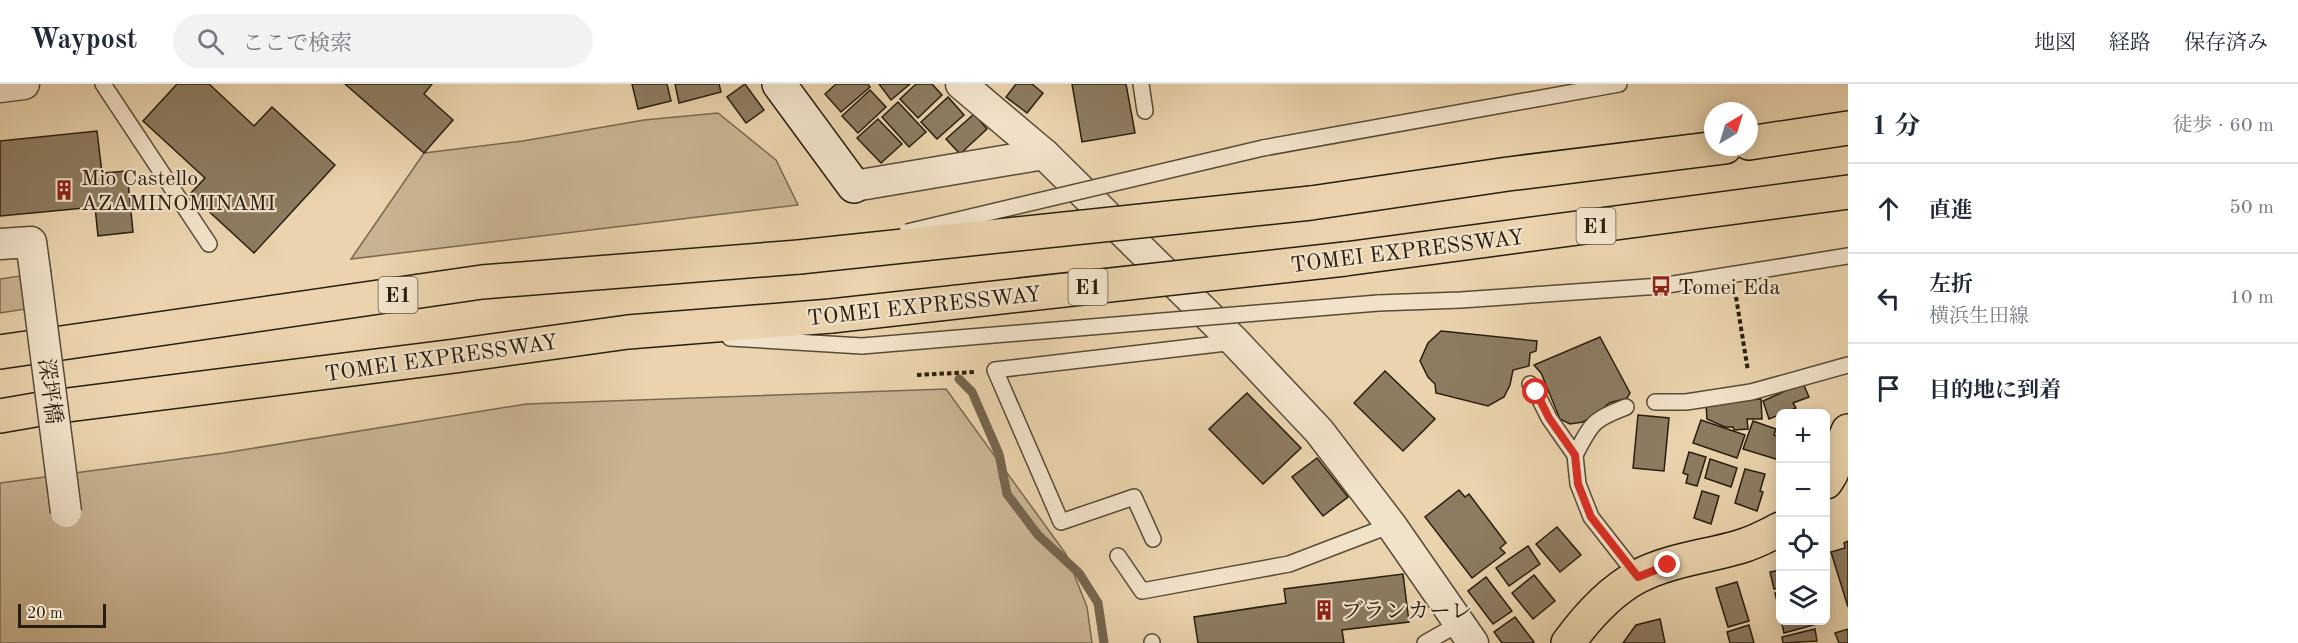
<!DOCTYPE html>
<html lang="ja">
<meta charset="utf-8">
<style>
body{margin:0;font-family:"Old Standard TT","Noto Serif JP",serif;background:#f2f2f3;color:#1f2937}
.controls{position:absolute;right:18px;bottom:18px;display:grid;overflow:hidden;border-radius:9px;box-shadow:0 3px 15px #0003}
.controls button{width:54px;height:54px;display:grid;place-items:center;padding:0;border:0;border-bottom:2px solid #e0e1e3;background:#fff;color:#1f2937;font:30px sans-serif}
.compass{position:absolute;left:1704px;top:18px;width:54px;height:54px;border-radius:50%;background:#fff;box-shadow:0 3px 15px #0003;rotate:38deg}
.scale{position:absolute;left:18px;bottom:15px;width:88px;box-sizing:border-box;padding-left:6px;border:3px solid #281e0f;border-top:0;font-size:16px;line-height:21px;white-space:nowrap;color:#281e0f;-webkit-text-stroke:4px #f1e2ca;paint-order:stroke}
.stop{position:absolute;width:18px;height:18px;margin:-14px;border:4px solid #d93025;border-radius:50%;background:#fff}
.stop.end{background:#d93025;border-color:#fff;box-shadow:0 2px 6px #0008}
.list{margin:0;padding:0;list-style:none}
h2{display:flex;justify-content:space-between;align-items:center;height:78px;margin:0;padding:0 24px;font-size:26px}
h2 small{font-size:20px;font-weight:400;color:#747a83}
.list li{display:grid;grid-template-columns:39px 1fr auto;gap:18px;align-items:center;box-sizing:border-box;height:90px;padding:0 24px;border-top:2px solid #e0e1e3}
.list b{display:block;font-size:22px;white-space:nowrap}
.list p{margin:0;font-size:20px;white-space:nowrap;color:#747a83}
.list em{font-size:20px;font-style:normal;color:#747a83}
.icon{flex:none;width:33px;height:33px;fill:none;stroke:currentColor;stroke-width:2;stroke-linecap:round;stroke-linejoin:round}
.map{position:relative;flex:none;width:1848px;height:559px;overflow:hidden}
header{display:flex;align-items:center;gap:36px;box-sizing:border-box;height:84px;padding:0 30px;background:#fff;border-bottom:2px solid #e0e1e3}
header strong{font-size:28px}
nav{display:flex;gap:33px;margin-inline-start:auto;font-size:21px}
.search{width:420px;height:54px;background:#f2f2f3;display:flex;align-items:center;gap:15px;box-sizing:border-box;padding:0 21px;border-radius:33px;color:#747a83;font-size:22px}
main{display:flex}
aside{flex:1;background:#fff}
.map>svg:first-child{display:block}
.green{fill:#c9b492;stroke:#786950;stroke-width:1.5}
.lines{fill:none;stroke-linecap:round;stroke-linejoin:round}
.stream{stroke:#75654d;stroke-width:9}
.building{fill:#8d7c61;stroke:#281e0f;stroke-width:1.5}
.lane-casing{stroke:#584b36;stroke-width:18}
.street-casing{stroke:#584b36;stroke-width:33}
.secondary-casing{stroke:#281e0f;stroke-width:36}
.primary-casing{stroke:#281e0f;stroke-width:36}
.highway-casing{stroke:#281e0f;stroke-width:36}
.path{stroke:#281e0f;stroke-width:4;stroke-dasharray:4.5 3;stroke-linecap:butt}
.lane{stroke:#f1e2ca;stroke-width:15}
.street{stroke:#f1e2ca;stroke-width:30}
.secondary{stroke:#f1e2ca;stroke-width:33}
.primary{stroke:#ead3ad;stroke-width:33}
.highway{stroke:#ead3ad;stroke-width:33}
.lane-bridge-casing{stroke:#584b36;stroke-width:18;stroke-linecap:butt}
.street-bridge-casing{stroke:#584b36;stroke-width:33;stroke-linecap:butt}
.highway-bridge-casing{stroke:#281e0f;stroke-width:36;stroke-linecap:butt}
.lane-bridge{stroke:#f1e2ca;stroke-width:15}
.street-bridge{stroke:#f1e2ca;stroke-width:30}
.highway-bridge{stroke:#ead3ad;stroke-width:33}
.route{stroke:#d93025;stroke-width:8}
.labels{text-anchor:middle;stroke-width:4.5;stroke-linejoin:round;paint-order:stroke}
.shield{fill:#f1e2ca;stroke:#645947;stroke-width:1.5}
.shield-label{font-size:21px;font-weight:bold;fill:#281e0f}
.poi-label{font-size:22px;fill:#281e0f;stroke:#f1e2ca;text-anchor:start}
.street-label{font-size:22px;fill:#281e0f;stroke:#f1e2ca}
</style>
<header>
<strong>Waypost</strong>
<div class="search"><svg class="icon" aria-label="search" viewBox="0 0 24 24"><circle cx="10" cy="10" r="6"/><path d="M15 15l6 6"/></svg>ここで検索</div>
<nav><a>地図</a><a>経路</a><a>保存済み</a></nav>
</header>
<main>
<div class="map">
<svg width="1848" height="559" viewBox="0 0 1848 559">
<rect width="100%" height="100%" fill="#ead3ad"/>
<filter id="stains"><feTurbulence type="fractalNoise" baseFrequency=".00333" numOctaves="4"/><feColorMatrix values="0 0 0 0 .2 0 0 0 0 .09 0 0 0 0 .02 0 0 0 .5 -.17"/></filter>
<radialGradient id="worn" r=".72"><stop offset=".6" stop-color="#630" stop-opacity="0"/><stop offset="1" stop-color="#630" stop-opacity=".3"/></radialGradient>
<!-- green -->
<g class="green">
<polygon points="718,29 776,76 798,121 351,175 424,69 523,57 644,36"/>
<polygon points="20,192 26,225 0,229 0,195"/>
<polygon points="946,305 1066,470 1087,523 1092,559 0,559 0,399 224,369 526,320"/>
</g>
<g class="lines">
<!-- stream -->
<polyline class="stream" points="959,295 972,308 999,370 1007,410 1038,451 1079,489 1098,519 1104,559"/>
</g>
<!-- building -->
<g class="building">
<polygon points="177,0 209,0 254,42 272,23 335,81 254,169 190,110 205,94 143,37"/>
<polygon points="345,0 432,0 424,10 453,36 424,69"/>
<polygon points="632,0 667,0 671,17 638,25"/>
<polygon points="675,0 719,0 721,8 679,19"/>
<polygon points="745,0 764,26 746,39 727,13"/>
<polygon points="836,0 868,0 870,3 841,28 825,10"/>
<polygon points="879,0 910,0 891,16"/>
<polygon points="916,0 932,0 942,11 918,34 900,15"/>
<polygon points="1016,0 1032,0 1043,9 1027,29 1006,13"/>
<polygon points="1072,0 1126,0 1135,49 1082,58"/>
<polygon points="870,6 886,23 858,49 842,32"/>
<polygon points="948,13 964,31 937,55 921,38"/>
<polygon points="898,18 926,48 909,63 882,33"/>
<polygon points="974,30 987,45 960,70 946,55"/>
<polygon points="878,35 902,60 881,79 857,54"/>
<polygon points="97,47 102,89 127,87 133,148 98,152 95,123 0,132 0,57"/>
<polygon points="1441,247 1537,257 1536,267 1530,269 1529,282 1513,286 1510,301 1504,313 1488,322 1436,309 1435,300 1428,293 1420,277 1428,259"/>
<polygon points="1600,253 1630,309 1627,314 1609,319 1598,329 1583,338 1570,340 1560,335 1541,289 1534,281"/>
<polygon points="1385,287 1435,335 1403,367 1354,319"/>
<polygon points="1803,299 1809,313 1793,319 1796,324 1769,335 1763,317"/>
<polygon points="1247,309 1301,364 1263,400 1209,345"/>
<polygon points="1761,315 1762,335 1747,335 1748,345 1734,346 1733,343 1725,343 1707,335 1706,319"/>
<polygon points="1638,331 1669,334 1664,387 1633,384"/>
<polygon points="1701,336 1745,351 1737,374 1693,359"/>
<polygon points="1753,337 1776,345 1774,351 1780,353 1779,376 1743,365"/>
<polygon points="1689,368 1706,373 1697,402 1686,399 1688,391 1683,389"/>
<polygon points="1317,374 1348,413 1323,432 1292,393"/>
<polygon points="1710,375 1737,384 1731,403 1705,394"/>
<polygon points="1745,385 1765,390 1760,407 1763,408 1757,427 1735,419"/>
<polygon points="1459,406 1465,413 1469,410 1506,459 1500,464 1505,469 1472,494 1425,433"/>
<polygon points="1702,407 1719,412 1711,440 1694,434"/>
<polygon points="1557,443 1581,471 1560,488 1536,460"/>
<polygon points="1848,457 1848,523 1831,468 1845,464 1844,459"/>
<polygon points="1528,462 1540,480 1509,502 1496,484"/>
<polygon points="1780,486 1780,504 1774,505 1770,488"/>
<polygon points="1403,490 1409,538 1342,546 1344,559 1198,559 1194,533 1286,519 1284,505"/>
<polygon points="1534,491 1555,517 1533,535 1512,509"/>
<polygon points="1486,493 1512,527 1493,540 1468,507"/>
<polygon points="1737,498 1749,537 1728,543 1716,504"/>
<polygon points="1780,508 1780,526 1779,526 1775,509"/>
<polygon points="1515,533 1534,558 1532,559 1502,559 1494,548"/>
<polygon points="1660,535 1665,559 1623,559 1636,541"/>
<polygon points="1781,536 1816,536 1817,540 1784,549"/>
<polygon points="1749,541 1754,559 1730,559 1727,548"/>
<polygon points="1815,545 1817,557 1783,559 1782,553"/>
<polygon points="1848,545 1848,559 1839,559 1835,549"/>
</g>
<g class="lines">
<!-- lane casing -->
<g class="lane-casing">
<g id="lane">
<polyline points="103,0 209,160"/>
<polyline points="1141,0 1145,27"/>
<polyline points="1263,64 1619,0"/>
<polyline points="1378,219 1461,216 1661,202 1848,172"/>
<polyline points="730,254 862,262"/>
<polyline points="1530,300 1536,308 1549,334 1575,371 1578,400 1591,433 1638,493"/>
<polyline points="1655,318 1686,318 1751,308 1848,281"/>
<path d="M1575 371C1592 339 1592 336 1626 323"/>
<polyline points="1153,455 1134,413 1061,438 995,286 1235,258"/>
<polyline points="1118,472 1142,507 1289,480 1391,441"/>
<polyline points="1152,558 1152,559"/>
<polyline points="1425,559 1460,539"/>
</g>
</g>
<!-- street casing -->
<g class="street-casing">
<g id="street">
<polyline points="961,0 1044,70 1235,258 1319,347 1391,441 1473,559"/>
<polyline points="0,3 24,0"/>
<polyline points="854,102 1044,70"/>
<polyline points="0,160 31,158 35,187"/>
</g>
</g>
<!-- secondary casing -->
<g class="secondary-casing">
<polyline id="secondary" points="779,0 854,102"/>
</g>
<!-- primary casing -->
<g class="primary-casing">
<g id="primary">
<polyline points="1826,398 1831,390 1848,347"/>
<path d="M1568 559C1587 533 1609 508 1637 493 1669 476 1705 473 1739 463 1753 459 1767 452 1780 445"/>
</g>
</g>
<!-- highway casing -->
<g class="highway-casing">
<g id="highway">
<polyline points="1749,59 1848,44"/>
<polyline points="1311,119 1508,90 1725,63"/>
<polyline points="1345,175 1848,108"/>
<polyline points="0,268 482,198 799,173"/>
<polyline points="0,332 52,323 455,272 628,248 831,232"/>
</g>
</g>
<!-- path -->
<g class="path">
<polyline points="1736,213 1748,287"/>
<polyline points="917,291 974,288"/>
</g>
<!-- lane -->
<use href="#lane" class="lane"/>
<!-- street -->
<use href="#street" class="street"/>
<!-- secondary -->
<use href="#secondary" class="secondary"/>
<!-- primary -->
<use href="#primary" class="primary"/>
<!-- highway -->
<use href="#highway" class="highway"/>
<!-- lane-bridge casing -->
<g class="lane-bridge-casing">
<g id="lane-bridge">
<polyline points="907,148 1263,64"/>
<polyline points="862,262 1378,219"/>
</g>
</g>
<!-- street-bridge casing -->
<g class="street-bridge-casing">
<polyline id="street-bridge" points="35,187 66,428"/>
</g>
<!-- highway-bridge casing -->
<g class="highway-bridge-casing">
<g id="highway-bridge">
<polyline points="799,173 1311,119"/>
<polyline points="831,232 1345,175"/>
</g>
</g>
<!-- lane-bridge -->
<use href="#lane-bridge" class="lane-bridge"/>
<!-- street-bridge -->
<use href="#street-bridge" class="street-bridge"/>
<!-- highway-bridge -->
<use href="#highway-bridge" class="highway-bridge"/>
</g>
<g class="lines">
<!-- route -->
<polyline class="route" points="1536,308 1549,334 1575,371 1578,400 1591,433 1638,493 1668,481"/>
</g>
<!-- icons -->
<defs>
<g id="building-bare" transform="scale(1.62)"><path d="M-4-6H4V6H1V3H-1V6H-4ZM-2.5-4.3h1.7v1.8h-1.7ZM.8-4.3h1.7v1.8H.8ZM-2.5-1h1.7V.8h-1.7ZM.8-1h1.7V.8H.8Z" fill="#8f2418" stroke="#f1e2ca" stroke-width="2.5" paint-order="stroke"/></g>
<g id="bus-bare" transform="scale(1.62)"><path d="M-5-6H5V4H4V6H2V4H-2V6H-4V4H-5ZM-3.5-4V0h7V-4ZM-3.5 1.2v1.5H-2V1.2ZM2 1.2v1.5H3.5V1.2Z" fill="#8f2418" stroke="#f1e2ca" stroke-width="2.5" paint-order="stroke"/></g>
</defs>
<g fill-rule="evenodd">
<use href="#building-bare" x="64" y="106"/>
<use href="#bus-bare" x="1661" y="202"/>
<use href="#building-bare" x="1324" y="526"/>
</g>
<g class="labels">
<!-- shield labels -->
<g class="shield">
<rect x="1576.5" y="124" width="39" height="36" rx="4.5"/>
<rect x="1068.5" y="185" width="39" height="36" rx="4.5"/>
<rect x="378.5" y="193" width="39" height="36" rx="4.5"/>
</g>
<g class="shield-label">
<text x="1596" y="149">E1</text>
<text x="1088" y="210">E1</text>
<text x="398" y="218">E1</text>
</g>
<!-- poi labels -->
<g class="poi-label">
<text x="81" y="101">Mio Castello<tspan x="81" dy="25">AZAMINOMINAMI</tspan></text>
<text x="1678" y="210">Tomei Eda</text>
<text x="1341" y="534">ブランカーレ</text>
</g>
<!-- street labels -->
<g class="street-label">
<text transform="translate(1407 166) rotate(-7)" y="8">TOMEI EXPRESSWAY</text>
<text transform="translate(924 221) rotate(-6)" y="8">TOMEI EXPRESSWAY</text>
<text transform="translate(441 273) rotate(-8)" y="8">TOMEI EXPRESSWAY</text>
<text transform="translate(51 307) rotate(83)" y="8">深坪橋</text>
</g>
</g>
<rect width="100%" height="100%" filter="url(#stains)"/>
<rect width="100%" height="100%" fill="url(#worn)"/>
</svg>
<div class="controls">
<button>+</button>
<button>−</button>
<button><svg class="icon" aria-label="locate" viewBox="0 0 24 24"><circle cx="12" cy="12" r="6"/><path d="M12 2v4M12 18v4M2 12h4M18 12h4"/></svg></button>
<button><svg class="icon" aria-label="layers" viewBox="0 0 24 24"><path d="M12 4l9 5-9 5-9-5zM3 14l9 5 9-5"/></svg></button>
</div>
<svg class="compass" viewBox="-18 -18 36 36"><path d="M0-13l5 13h-10z" fill="#e53935"/><path d="M0 13l5-13h-10z" fill="#747a83"/></svg>
<div class="scale">20 m</div>
<div class="stop" style="left:1536px;top:308px"></div>
<div class="stop end" style="left:1668px;top:481px"></div>
</div>
<aside>
<h2>1 分<small>徒歩 · 60 m</small></h2>
<ul class="list">
<li><svg class="icon" aria-label="ahead" viewBox="0 0 24 24"><path d="M12 20V5M6 11l6-6 6 6"/></svg><div><b>直進</b></div><em>50 m</em></li>
<li><svg class="icon" aria-label="left" viewBox="0 0 24 24"><path d="M17 20v-9H6M10 6l-5 5 5 5"/></svg><div><b>左折</b><p>横浜生田線</p></div><em>10 m</em></li>
<li><svg class="icon" aria-label="arrive" viewBox="0 0 24 24"><path d="M6 21V4h12l-3 4 3 4H6"/></svg><div><b>目的地に到着</b></div></li>
</ul>
</aside>
</main>
